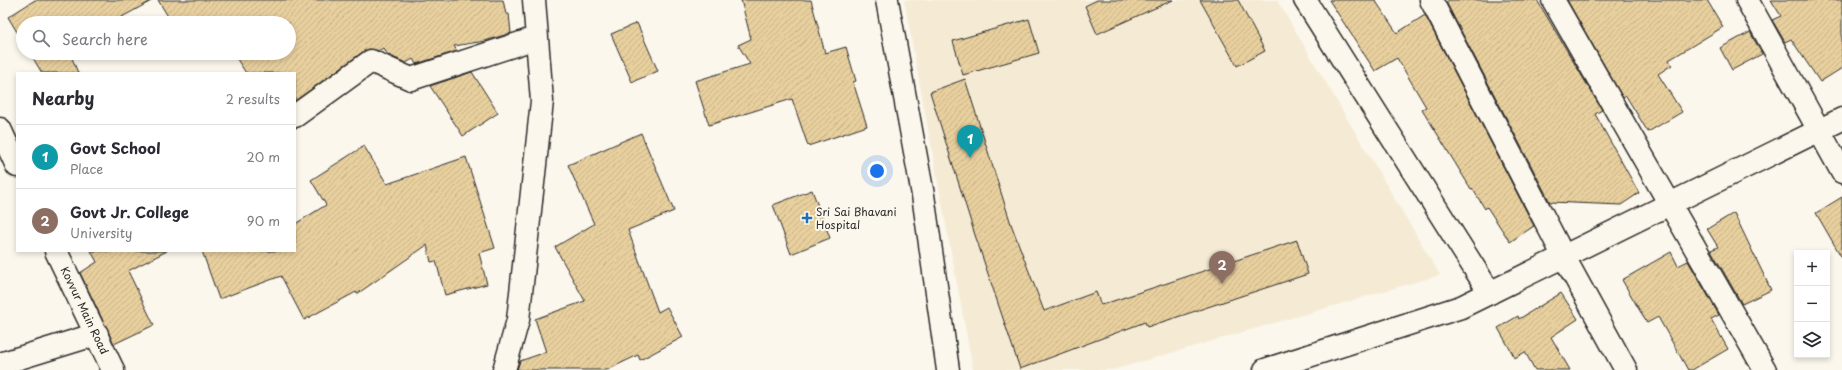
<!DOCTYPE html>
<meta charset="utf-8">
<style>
body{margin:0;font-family:"Playpen Sans",sans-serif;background:#f7f7f7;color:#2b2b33}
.controls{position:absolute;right:12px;bottom:12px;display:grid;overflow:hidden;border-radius:0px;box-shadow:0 2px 6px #0003}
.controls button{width:36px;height:36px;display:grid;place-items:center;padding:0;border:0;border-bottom:1px solid #e1e1e2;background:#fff;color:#2b2b33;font:20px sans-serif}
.you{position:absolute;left:877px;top:171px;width:14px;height:14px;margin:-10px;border:3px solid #fff;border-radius:50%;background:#1a73e8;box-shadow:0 0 0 6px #1a73e833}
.badge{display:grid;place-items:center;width:26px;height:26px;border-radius:50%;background:#0b8043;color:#fff;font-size:13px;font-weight:700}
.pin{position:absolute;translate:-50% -33px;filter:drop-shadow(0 1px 2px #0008)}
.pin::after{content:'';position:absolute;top:21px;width:14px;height:12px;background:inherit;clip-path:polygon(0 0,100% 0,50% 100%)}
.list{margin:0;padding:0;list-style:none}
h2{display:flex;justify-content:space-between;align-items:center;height:52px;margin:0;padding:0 16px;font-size:17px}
h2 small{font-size:13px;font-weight:400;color:#7c7c81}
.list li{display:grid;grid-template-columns:26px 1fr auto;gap:12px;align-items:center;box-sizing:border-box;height:64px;padding:0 16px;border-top:1px solid #e1e1e2}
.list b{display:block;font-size:15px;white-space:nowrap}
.list p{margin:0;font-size:13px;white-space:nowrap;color:#7c7c81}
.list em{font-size:13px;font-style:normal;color:#7c7c81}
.icon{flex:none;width:22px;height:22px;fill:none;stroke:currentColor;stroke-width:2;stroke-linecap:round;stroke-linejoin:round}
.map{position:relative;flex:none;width:1842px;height:370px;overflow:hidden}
.search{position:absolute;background:#fff;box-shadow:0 2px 6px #0003;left:16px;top:16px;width:280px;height:44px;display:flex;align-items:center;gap:10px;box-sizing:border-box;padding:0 14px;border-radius:22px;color:#7c7c81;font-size:15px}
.panel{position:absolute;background:#fff;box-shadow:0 2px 6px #0003;left:16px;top:72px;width:280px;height:180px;border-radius:0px}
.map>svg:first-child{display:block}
.built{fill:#f5ebd5}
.building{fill:url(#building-hatch);stroke:#2b2b2b}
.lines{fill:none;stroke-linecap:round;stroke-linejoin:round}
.street-casing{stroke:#2b2b2b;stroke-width:25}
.secondary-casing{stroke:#2b2b2b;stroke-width:25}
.street{stroke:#fbf7ec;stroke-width:22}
.secondary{stroke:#fbf7ec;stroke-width:22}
.poi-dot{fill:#1f6fb2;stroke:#fbf7ec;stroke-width:1.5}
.labels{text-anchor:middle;stroke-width:4;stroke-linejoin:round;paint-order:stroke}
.poi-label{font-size:11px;fill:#2b2b2b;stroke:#fbf7ec;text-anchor:start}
.street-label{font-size:11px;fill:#2b2b2b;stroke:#fbf7ec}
</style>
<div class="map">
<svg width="1842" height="370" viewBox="0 0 1842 370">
<defs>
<pattern id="building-hatch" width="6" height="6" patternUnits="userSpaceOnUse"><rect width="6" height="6" fill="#e8cf9e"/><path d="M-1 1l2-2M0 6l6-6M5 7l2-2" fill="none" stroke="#c7b288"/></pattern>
</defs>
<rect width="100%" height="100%" fill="#fbf7ec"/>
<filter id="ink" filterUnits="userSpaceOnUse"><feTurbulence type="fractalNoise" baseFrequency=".025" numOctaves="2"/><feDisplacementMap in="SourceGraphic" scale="8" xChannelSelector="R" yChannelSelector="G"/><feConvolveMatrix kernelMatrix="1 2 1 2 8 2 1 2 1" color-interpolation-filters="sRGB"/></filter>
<g filter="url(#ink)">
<!-- built -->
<polygon class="built" points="904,0 1277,0 1440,275 1113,370 973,370"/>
<!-- building -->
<g class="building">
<polygon points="35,0 153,0 111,23 23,23 23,42 8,17"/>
<polygon points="158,0 503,0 506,14 509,14 511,33 485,41 454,46 457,51 416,64 413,59 406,63 388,55 383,48 378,51 369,49 364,51 295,101 295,73 246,73 233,53 289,53 289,23 172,23"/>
<polygon points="741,0 811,0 825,53 846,47 856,81 853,82 867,126 808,146 792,99 709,125 695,81 750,64 738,45 751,39"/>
<polygon points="1097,0 1173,0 1097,34 1085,6"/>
<polygon points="1200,0 1238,0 1265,51 1237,66"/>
<polygon points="1329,0 1375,0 1397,33 1425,15 1534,226 1510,242 1487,207 1485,209 1472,188 1471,189 1422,109 1426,107 1397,58 1375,71"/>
<polygon points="1449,0 1537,0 1602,110 1595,114 1639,193 1621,205 1550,202 1446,2"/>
<polygon points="1567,0 1707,0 1723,27 1669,60 1672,65 1658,74 1682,112 1648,132 1626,96 1623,98"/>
<polygon points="1771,0 1842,0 1842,68 1820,82 1791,39 1785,42 1772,20 1781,16"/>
<polygon points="1029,19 1039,53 963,75 953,41"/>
<polygon points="637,23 658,71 632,82 611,34"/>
<polygon points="1750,32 1762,54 1732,70 1720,48"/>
<polygon points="30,53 70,53 78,73 42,73"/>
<polygon points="472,72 498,113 463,136 430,86"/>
<polygon points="965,79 1011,224 1044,311 1096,292 1101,305 1297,240 1308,274 1147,327 1145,322 1020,369 974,232 930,92"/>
<polygon points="641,133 674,211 628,230 658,312 667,307 683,337 640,360 638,355 607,370 517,370 520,361 546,352 535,319 585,301 555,247 594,224 568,165"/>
<polygon points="364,146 387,184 466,157 495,248 479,253 487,284 445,295 436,261 431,262 427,245 357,294 356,292 304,320 281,276 219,299 202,251 295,251 295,224 326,205 311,180"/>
<polygon points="812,190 830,238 791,254 773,205"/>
<polygon points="1842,197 1842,258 1816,213"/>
<polygon points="1734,213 1771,290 1742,304 1711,250 1718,247 1707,229"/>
<polygon points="91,251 167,251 128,271 154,325 114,344 80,273 97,262"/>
<polygon points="1671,252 1678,266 1688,261 1719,315 1711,319 1728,349 1692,370 1688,370 1658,317 1647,323 1622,280"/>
<polygon points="1561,293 1578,319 1551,337 1570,370 1535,370 1525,352 1515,358 1498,328 1518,316 1519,319"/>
</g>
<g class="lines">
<!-- street casing -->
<g class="street-casing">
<g id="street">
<polyline points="887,0 923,195 948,370"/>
<polyline points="1305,0 1490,293"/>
<polyline points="1431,0 1564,257 1626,370"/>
<polyline points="1553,0 1765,370"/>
<polyline points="1747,0 1842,172"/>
<polyline points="295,116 371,61 411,79 536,38"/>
<polyline points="0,364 97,334"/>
<polyline points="504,370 518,320 542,101 534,0"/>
</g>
</g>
<!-- secondary casing -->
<g class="secondary-casing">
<g id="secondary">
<polyline points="0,129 17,166"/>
<path id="s1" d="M56 251 113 370"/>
<polyline points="1265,370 1461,307 1842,119"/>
</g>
</g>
<!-- street -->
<use href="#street" class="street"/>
<!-- secondary -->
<use href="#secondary" class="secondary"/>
</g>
</g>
<!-- markers -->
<path class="poi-dot" d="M805 212h4v4h4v4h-4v4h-4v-4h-4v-4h4z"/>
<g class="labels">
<!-- poi labels -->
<g class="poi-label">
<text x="816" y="216">Sri Sai Bhavani<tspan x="816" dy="13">Hospital</tspan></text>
</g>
<!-- street labels -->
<g class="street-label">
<text dy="4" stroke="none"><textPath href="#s1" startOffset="66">Kovvur Main Road</textPath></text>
</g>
</g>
</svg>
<div class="controls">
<button>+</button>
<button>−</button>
<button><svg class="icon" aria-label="layers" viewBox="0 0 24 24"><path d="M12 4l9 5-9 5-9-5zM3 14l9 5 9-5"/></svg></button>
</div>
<div class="you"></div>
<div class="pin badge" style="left:970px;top:158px;background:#0f9aa8">1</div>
<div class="pin badge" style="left:1222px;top:284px;background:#8d6e63">2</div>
<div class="search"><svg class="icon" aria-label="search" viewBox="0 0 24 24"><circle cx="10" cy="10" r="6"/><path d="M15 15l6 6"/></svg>Search here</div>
<section class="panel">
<h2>Nearby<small>2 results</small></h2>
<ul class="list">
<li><span class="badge" style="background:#0f9aa8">1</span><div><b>Govt School</b><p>Place</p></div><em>20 m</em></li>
<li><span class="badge" style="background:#8d6e63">2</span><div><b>Govt Jr. College</b><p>University</p></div><em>90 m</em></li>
</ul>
</section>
</div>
